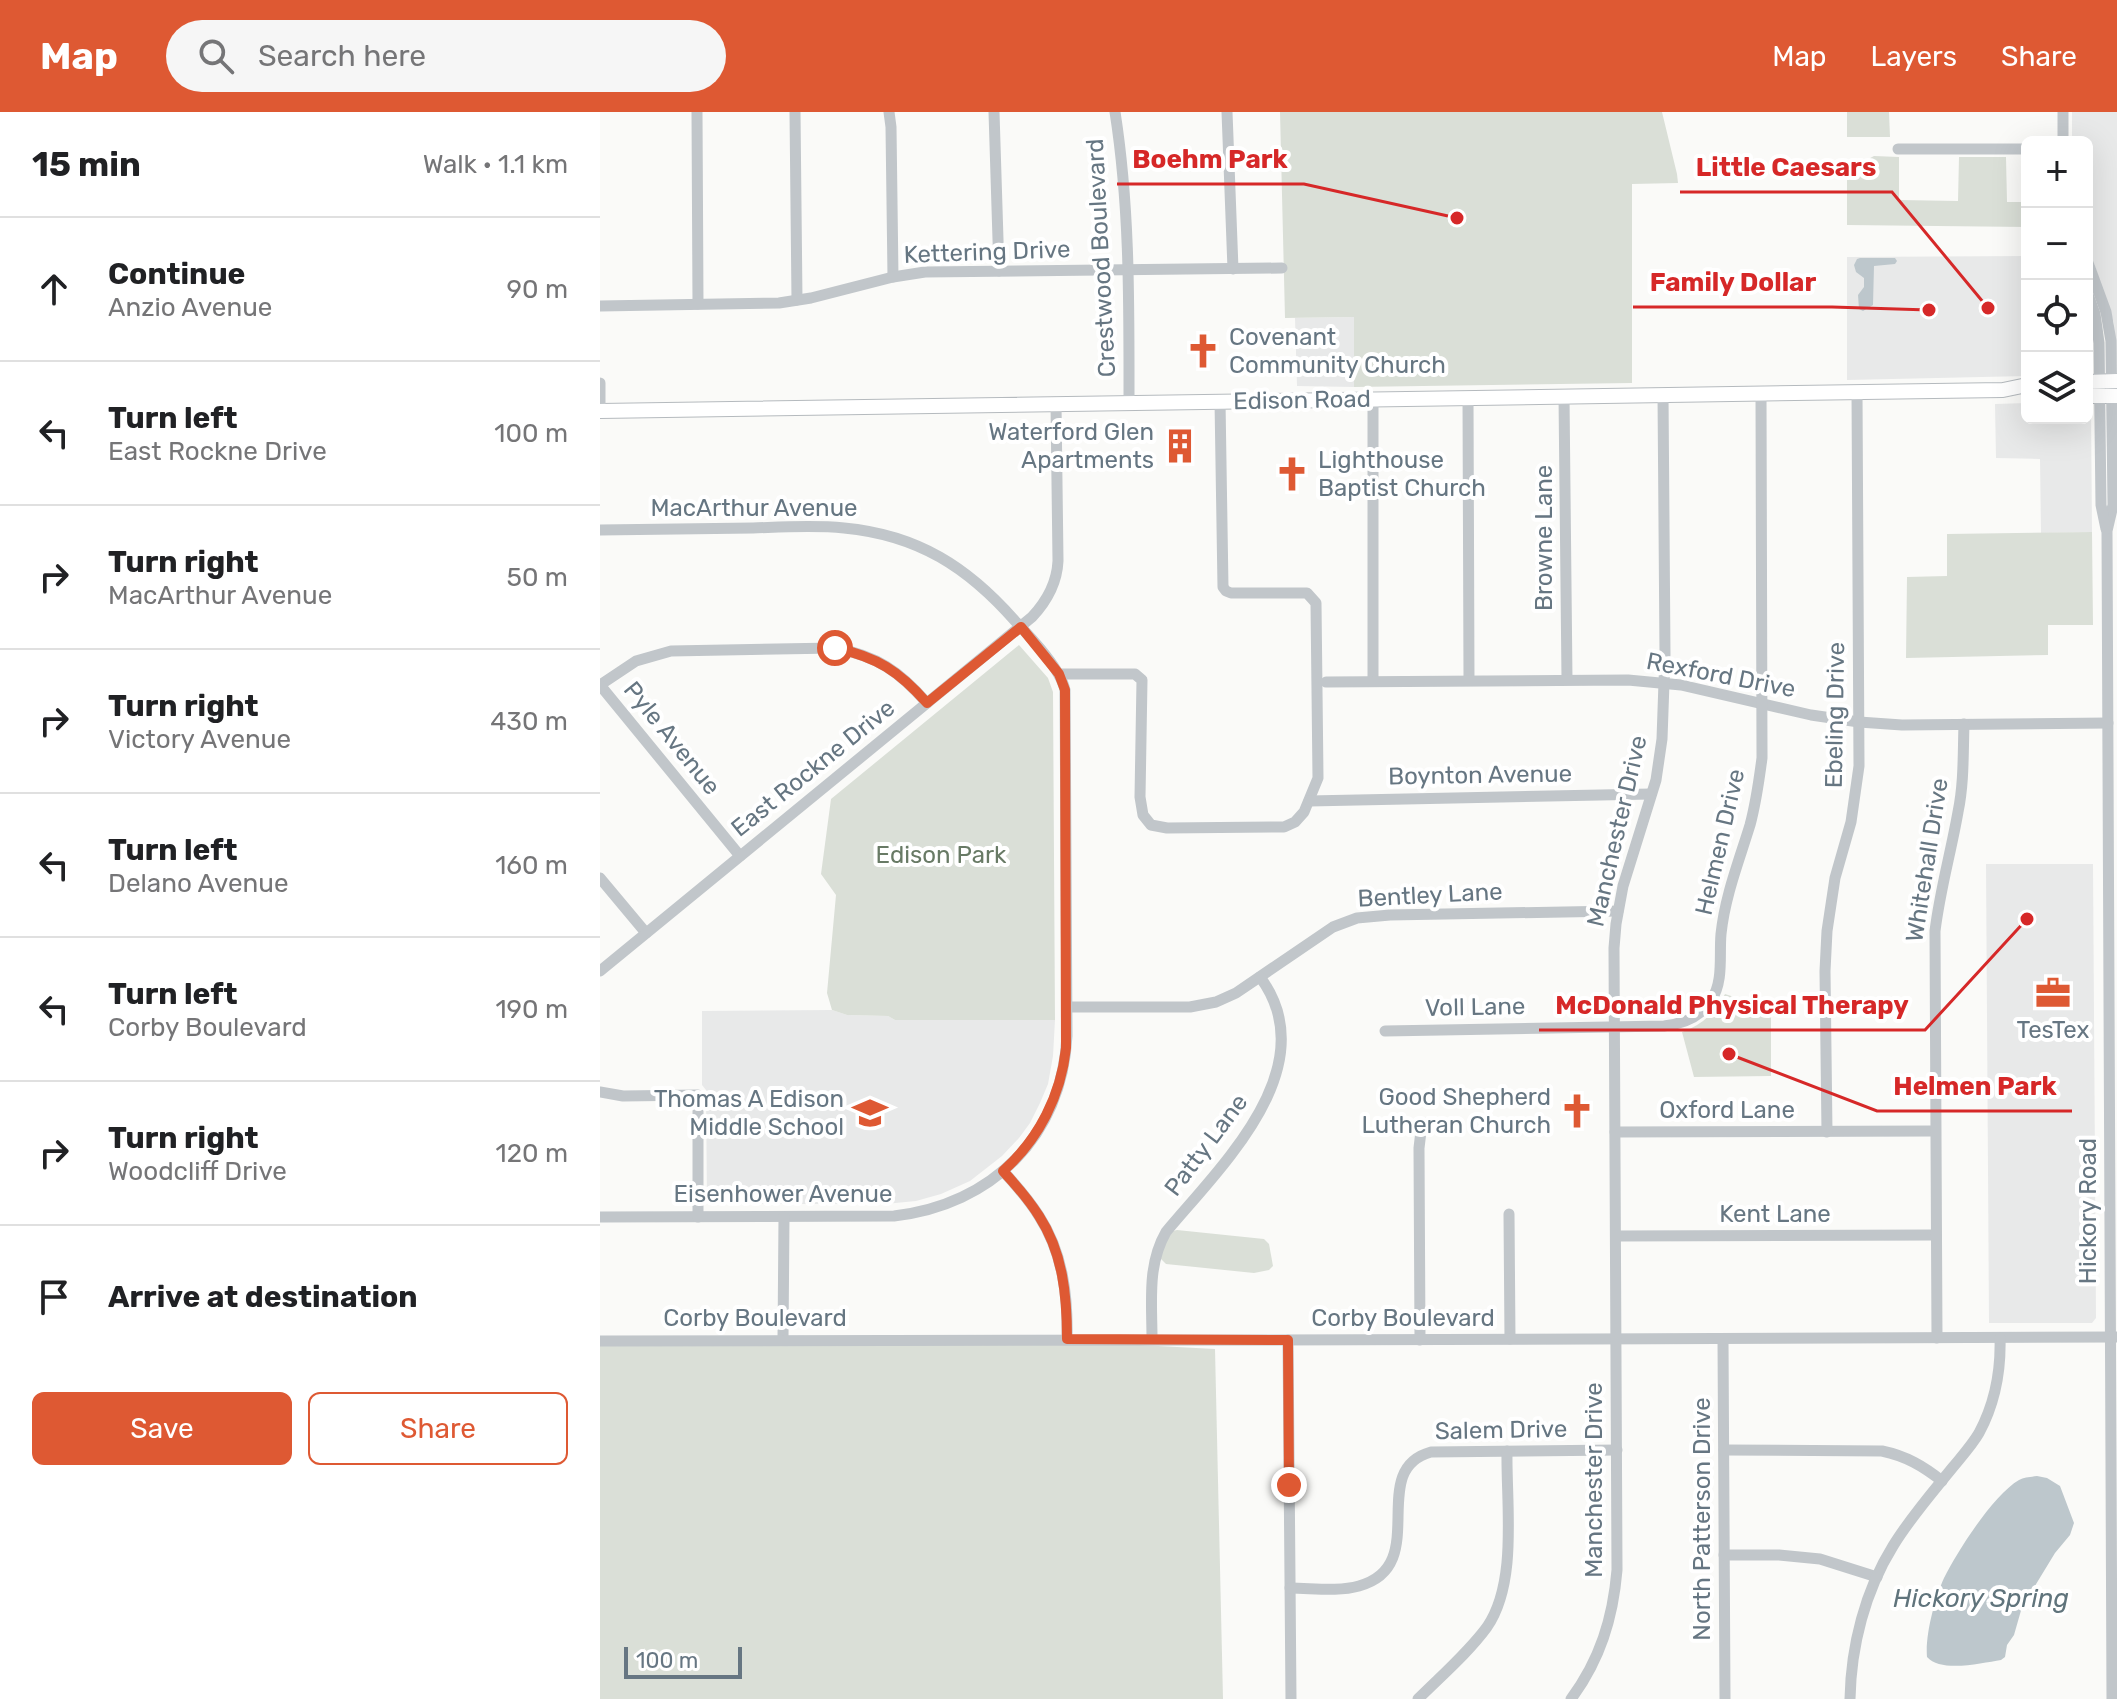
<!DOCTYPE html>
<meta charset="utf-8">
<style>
body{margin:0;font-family:Rubik,sans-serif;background:#f6f6f6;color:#202124}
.controls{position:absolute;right:24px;top:24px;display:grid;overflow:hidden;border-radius:12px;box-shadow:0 8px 32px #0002}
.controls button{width:72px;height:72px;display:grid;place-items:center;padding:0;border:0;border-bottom:2px solid #e0e0e0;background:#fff;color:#202124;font:40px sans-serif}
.scale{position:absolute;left:24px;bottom:20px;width:118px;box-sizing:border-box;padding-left:8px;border:4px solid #667682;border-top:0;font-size:22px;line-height:28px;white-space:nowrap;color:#667682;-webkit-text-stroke:6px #fff;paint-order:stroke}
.stop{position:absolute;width:24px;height:24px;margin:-18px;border:6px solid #de5933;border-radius:50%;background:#fff}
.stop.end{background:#de5933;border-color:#fff;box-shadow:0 2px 8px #0008}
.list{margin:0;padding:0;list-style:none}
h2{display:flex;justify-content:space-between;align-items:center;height:104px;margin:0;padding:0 32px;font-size:34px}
h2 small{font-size:26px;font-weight:400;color:#757577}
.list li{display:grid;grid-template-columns:52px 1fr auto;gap:24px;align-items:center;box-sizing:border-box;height:144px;padding:0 32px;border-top:2px solid #e0e0e0}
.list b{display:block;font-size:30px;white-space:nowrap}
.list p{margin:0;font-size:26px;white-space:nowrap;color:#757577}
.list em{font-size:26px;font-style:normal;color:#757577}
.actions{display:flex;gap:16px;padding:24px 32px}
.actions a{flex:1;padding:18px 0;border:2px solid #de5933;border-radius:12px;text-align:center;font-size:28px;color:#de5933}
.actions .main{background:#de5933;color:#fff}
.icon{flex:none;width:44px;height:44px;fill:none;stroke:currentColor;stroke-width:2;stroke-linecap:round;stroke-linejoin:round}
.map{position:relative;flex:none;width:1517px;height:1587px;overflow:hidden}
header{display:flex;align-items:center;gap:48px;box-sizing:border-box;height:112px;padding:0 40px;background:#de5933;color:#fff}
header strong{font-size:38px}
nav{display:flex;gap:44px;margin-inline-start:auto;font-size:28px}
.search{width:560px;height:72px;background:#f6f6f6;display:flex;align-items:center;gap:20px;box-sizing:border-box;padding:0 28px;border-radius:44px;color:#757577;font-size:30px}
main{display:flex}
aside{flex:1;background:#fff}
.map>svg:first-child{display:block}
.built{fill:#e8e9e9}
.green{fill:#dadfd7}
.water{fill:#bdc7cc}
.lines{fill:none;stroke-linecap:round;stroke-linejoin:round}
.major-casing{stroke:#b5babe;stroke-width:16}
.minor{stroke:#c1c6ca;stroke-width:11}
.major{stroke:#fff;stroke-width:14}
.route{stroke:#de5933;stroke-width:10}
.labels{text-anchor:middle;stroke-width:8;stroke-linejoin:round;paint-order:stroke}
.street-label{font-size:24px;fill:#667682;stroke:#fff}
.poi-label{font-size:24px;fill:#667682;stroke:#fff;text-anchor:end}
.park-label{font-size:24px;fill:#687a65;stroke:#fff}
.water-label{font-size:26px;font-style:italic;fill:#60747c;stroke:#fff}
.leader{fill:none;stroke:#d62828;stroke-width:3}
.callout-dot{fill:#d62828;stroke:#fff;stroke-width:3}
.callout-label{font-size:26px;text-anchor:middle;font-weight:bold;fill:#d62828;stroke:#fff;stroke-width:8;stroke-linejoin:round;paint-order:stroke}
</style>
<header>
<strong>Map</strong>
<div class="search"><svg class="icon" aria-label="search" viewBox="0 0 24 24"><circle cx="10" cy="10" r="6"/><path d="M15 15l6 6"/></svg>Search here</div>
<nav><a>Map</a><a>Layers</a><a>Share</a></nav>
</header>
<main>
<aside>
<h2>15 min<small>Walk · 1.1 km</small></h2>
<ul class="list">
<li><svg class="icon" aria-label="ahead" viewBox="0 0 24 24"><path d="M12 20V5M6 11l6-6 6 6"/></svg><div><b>Continue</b><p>Anzio Avenue</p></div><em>90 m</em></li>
<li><svg class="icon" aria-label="left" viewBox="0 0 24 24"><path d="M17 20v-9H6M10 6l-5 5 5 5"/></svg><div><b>Turn left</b><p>East Rockne Drive</p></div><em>100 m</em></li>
<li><svg class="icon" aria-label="right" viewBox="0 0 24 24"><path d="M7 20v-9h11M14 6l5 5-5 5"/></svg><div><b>Turn right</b><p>MacArthur Avenue</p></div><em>50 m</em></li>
<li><svg class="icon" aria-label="right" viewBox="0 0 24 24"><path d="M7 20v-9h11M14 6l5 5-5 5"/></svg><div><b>Turn right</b><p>Victory Avenue</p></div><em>430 m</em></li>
<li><svg class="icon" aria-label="left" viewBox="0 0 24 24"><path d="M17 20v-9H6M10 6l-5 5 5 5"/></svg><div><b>Turn left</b><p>Delano Avenue</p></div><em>160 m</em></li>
<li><svg class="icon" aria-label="left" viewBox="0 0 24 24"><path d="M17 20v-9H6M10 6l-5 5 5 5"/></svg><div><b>Turn left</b><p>Corby Boulevard</p></div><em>190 m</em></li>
<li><svg class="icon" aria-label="right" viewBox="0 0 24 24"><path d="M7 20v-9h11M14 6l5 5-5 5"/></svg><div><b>Turn right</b><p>Woodcliff Drive</p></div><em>120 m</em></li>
<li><svg class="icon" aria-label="arrive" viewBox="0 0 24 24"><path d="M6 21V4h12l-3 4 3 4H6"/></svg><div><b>Arrive at destination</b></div></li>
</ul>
<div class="actions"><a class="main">Save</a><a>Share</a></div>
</aside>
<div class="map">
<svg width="1517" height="1587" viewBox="0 0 1517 1587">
<rect width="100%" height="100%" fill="#fafaf8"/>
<!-- built -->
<g class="built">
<polygon points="1472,0 1517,0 1517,257 1514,211 1487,130 1487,30 1472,30"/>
<polygon points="1427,144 1427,264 1247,268 1247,145"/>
<polygon points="754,205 754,275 697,274 695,206"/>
<polygon points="1427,291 1427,306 1487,306 1487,291 1491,295 1492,420 1441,421 1440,347 1396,346 1395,292"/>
<polygon points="1386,752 1493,752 1496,1206 1492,1211 1389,1211"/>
<polygon points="232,898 247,903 288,904 295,908 455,908 453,944 448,972 440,991 430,1011 419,1026 402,1044 370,1069 341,1082 316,1089 285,1092 107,1092 106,978 102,973 102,899"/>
</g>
<!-- green -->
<g class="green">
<polygon points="680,0 1062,0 1077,62 1078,71 1032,72 1032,271 754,275 754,205 685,206"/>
<polygon points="1247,0 1289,0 1290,25 1247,25"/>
<polygon points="1274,44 1299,45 1299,88 1358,89 1359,45 1406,45 1407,90 1427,90 1427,115 1247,113 1247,58"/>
<polygon points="1492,420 1493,513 1448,513 1448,543 1306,546 1307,465 1347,464 1347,422"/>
<polygon points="419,533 448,566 453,580 455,908 295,908 288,904 247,903 232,898 227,881 236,783 221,762 231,687"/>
<path d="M1125 882 1171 897V964L1094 965 1082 920C1102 913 1116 900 1125 882Z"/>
<polygon points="577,1118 664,1127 669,1132 673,1154 669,1158 654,1161 566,1152 559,1145 563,1133 573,1119"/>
<polygon points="520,1232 615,1237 623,1587 0,1587 0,1234"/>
</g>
<!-- water -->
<g class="water">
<polygon points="1260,146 1295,146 1297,149 1295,152 1274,154 1273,193 1263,199 1259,197 1258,183 1264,175 1264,166 1256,160 1254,153 1257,147"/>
<path d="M1437 1364 1447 1366 1460 1374 1474 1411 1470 1423 1455 1441 1422 1495 1414 1523 1407 1533 1405 1545 1401 1548C1382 1551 1341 1561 1327 1545 1325 1523 1335 1486 1344 1466 1357 1440 1393 1383 1419 1368 1424 1365 1431 1365 1437 1364Z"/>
</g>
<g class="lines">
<!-- major casing -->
<g class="major-casing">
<g id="major">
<polyline points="1487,270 1517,269"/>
<polyline points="1487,284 1517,284"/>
<polyline points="0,299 1403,278 1427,273"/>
</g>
</g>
<!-- minor -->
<g class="minor">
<polyline points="97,0 98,192"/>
<polyline points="195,0 197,188"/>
<polyline points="289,0 291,15 293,165"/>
<polyline points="394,0 399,159"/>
<path d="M515 0C530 96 529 193 529 290"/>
<polyline points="627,0 633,157"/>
<polyline points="1463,0 1463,30"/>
<polyline points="1298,37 1427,37"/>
<polyline points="1487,148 1506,200 1511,229 1513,393 1507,419 1512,1587"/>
<polyline points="1487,180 1495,202 1499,231 1501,393 1506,417"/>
<polyline points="0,194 179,191 211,186 293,165 325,160 682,156"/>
<polyline points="0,271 0,299"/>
<polyline points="964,284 967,567"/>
<polyline points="868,285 869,568"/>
<polyline points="773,286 773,569"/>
<path d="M0 418C51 417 102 417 153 416 183 415 214 413 244 416 318 423 368 455 416 510 432 527 460 556 465 578L467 924C462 1024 392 1093 294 1104L0 1105"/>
<polyline points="459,562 535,562 542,568 540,685 543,703 551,713 567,716 684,715 695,710 704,700 718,666 716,491 707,481 631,481 626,479 623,475 620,289"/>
<polyline points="726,570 1028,568 1081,573 1211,603 1259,610 1302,613 1508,611"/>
<path d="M0 573 36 549 71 539 235 536C277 544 299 559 327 591"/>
<polyline points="0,573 140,744"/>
<polyline points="709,689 1051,682"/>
<polyline points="0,766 46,821"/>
<path d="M0 859 432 505C447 489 457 471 458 449L456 292"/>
<polyline points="467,895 590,895 616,890 636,881 733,815 757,806 790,803 1018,799"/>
<path d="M785 919 1064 914C1082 912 1100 905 1111 889 1124 869 1119 844 1121 822 1125 784 1139 749 1150 713 1156 691 1159 669 1162 646L1161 281"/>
<polyline points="0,980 23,984 98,983 98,1105"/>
<polyline points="1015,1020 1335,1019"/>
<polyline points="1227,1020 1225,859 1227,819 1235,766 1251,710 1259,654 1257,280"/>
<path d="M403 1059C416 1073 429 1088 439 1104 463 1141 468 1184 467 1227"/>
<polyline points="909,1102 910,1227"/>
<polyline points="1016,1124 1335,1123"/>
<path d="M1337 1226 1335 819C1340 778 1351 740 1358 700 1364 671 1363 642 1364 612"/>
<path d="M552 1227C552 1190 547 1153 566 1120 620 1055 727 955 660 865"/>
<polyline points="1123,1227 1125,1587"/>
<polyline points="183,1228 184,1105"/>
<polyline points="688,1228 691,1587"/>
<polyline points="820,1228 819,1036 821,1019 825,1011"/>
<path d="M0 1229C506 1226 1011 1230 1517 1225"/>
<path d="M1124 1338 1282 1339C1306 1344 1323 1354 1342 1369"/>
<polyline points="1124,1443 1179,1443 1220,1447 1277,1465"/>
<path d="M690 1476C712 1476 738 1480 759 1474 833 1454 765 1358 831 1340L1017 1338"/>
<path d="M818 1587C841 1564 868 1541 887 1515 918 1470 906 1392 907 1339"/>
<path d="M971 1587C1000 1548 1013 1506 1017 1458L1014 836 1016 812 1023 774 1056 668 1062 627 1065 542 1063 282"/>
<path d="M1250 1587C1251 1534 1265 1479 1293 1434 1310 1406 1332 1381 1353 1355 1362 1344 1372 1333 1379 1321 1395 1291 1401 1259 1400 1226"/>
</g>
<!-- major -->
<use href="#major" class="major"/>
</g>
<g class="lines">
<!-- route -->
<path class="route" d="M235 536C277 545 299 559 327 591L421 515 459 562 465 578 466 936C461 983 439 1027 403 1059 416 1073 429 1088 439 1104 463 1141 467 1184 467 1227L688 1228 689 1373"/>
</g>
<!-- icons -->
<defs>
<g id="church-bare" transform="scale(2.76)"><path d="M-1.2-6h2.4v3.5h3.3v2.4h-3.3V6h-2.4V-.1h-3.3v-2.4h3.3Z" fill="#de5933" stroke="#fff" stroke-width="2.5" paint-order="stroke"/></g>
<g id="building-bare" transform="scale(2.76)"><path d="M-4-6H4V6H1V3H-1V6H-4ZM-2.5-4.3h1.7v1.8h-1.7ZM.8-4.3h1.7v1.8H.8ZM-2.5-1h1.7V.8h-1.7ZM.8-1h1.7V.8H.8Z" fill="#de5933" stroke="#fff" stroke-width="2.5" paint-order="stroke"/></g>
<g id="office-bare" transform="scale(2.76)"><path d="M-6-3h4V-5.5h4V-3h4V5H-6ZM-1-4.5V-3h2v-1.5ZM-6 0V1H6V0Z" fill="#de5933" stroke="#fff" stroke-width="2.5" paint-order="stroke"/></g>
<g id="school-bare" transform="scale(2.76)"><path d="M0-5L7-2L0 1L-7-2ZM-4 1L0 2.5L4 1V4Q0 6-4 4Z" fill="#de5933" stroke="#fff" stroke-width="2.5" paint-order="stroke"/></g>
</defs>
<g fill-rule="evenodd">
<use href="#church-bare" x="603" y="239"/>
<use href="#building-bare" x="580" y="334"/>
<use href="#church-bare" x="692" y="362"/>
<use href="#office-bare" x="1453" y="881"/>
<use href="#church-bare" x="977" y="999"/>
<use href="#school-bare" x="270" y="1001"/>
</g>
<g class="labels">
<!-- street labels -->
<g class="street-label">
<text transform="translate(387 140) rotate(-2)" y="8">Kettering Drive</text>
<text transform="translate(501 146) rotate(-93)" y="8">Crestwood Boulevard</text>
<text transform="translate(702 288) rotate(-1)" y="8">Edison Road</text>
<text x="154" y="404">MacArthur Avenue</text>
<text transform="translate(944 426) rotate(-90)" y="8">Browne Lane</text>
<text transform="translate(1121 563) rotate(11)" y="8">Rexford Drive</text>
<text transform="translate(1235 603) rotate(-89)" y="8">Ebeling Drive</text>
<text transform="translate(72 626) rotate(51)" y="8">Pyle Avenue</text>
<text transform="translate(213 656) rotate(-39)" y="8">East Rockne Drive</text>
<text transform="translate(880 663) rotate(-1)" y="8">Boynton Avenue</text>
<text transform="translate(1017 719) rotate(-77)" y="8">Manchester Drive</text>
<text transform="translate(1120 730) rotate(-77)" y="8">Helmen Drive</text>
<text transform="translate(1327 748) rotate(-81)" y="8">Whitehall Drive</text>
<text transform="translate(830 783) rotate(-3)" y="8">Bentley Lane</text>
<text transform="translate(875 895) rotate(-1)" y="8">Voll Lane</text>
<text x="1127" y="1006">Oxford Lane</text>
<text transform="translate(606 1033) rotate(-53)" y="8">Patty Lane</text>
<text x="183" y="1090">Eisenhower Avenue</text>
<text transform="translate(1488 1099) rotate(-90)" y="8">Hickory Road</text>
<text x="1175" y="1110">Kent Lane</text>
<text x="155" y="1214">Corby Boulevard</text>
<text x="803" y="1214">Corby Boulevard</text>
<text transform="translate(901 1318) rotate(-1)" y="8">Salem Drive</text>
<text transform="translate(994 1368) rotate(-90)" y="8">Manchester Drive</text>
<text transform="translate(1102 1407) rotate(-90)" y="8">North Patterson Drive</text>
</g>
<!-- poi labels -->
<g class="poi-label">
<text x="629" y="233" text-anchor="start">Covenant<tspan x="629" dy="28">Community Church</tspan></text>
<text x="554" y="328">Waterford Glen<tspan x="554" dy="28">Apartments</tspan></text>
<text x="718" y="356" text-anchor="start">Lighthouse<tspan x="718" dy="28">Baptist Church</tspan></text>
<text x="1453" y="926" text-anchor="middle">TesTex</text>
<text x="951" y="993">Good Shepherd<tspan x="951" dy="28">Lutheran Church</tspan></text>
<text x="244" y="995">Thomas A Edison<tspan x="244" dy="28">Middle School</tspan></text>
</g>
<!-- park labels -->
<g class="park-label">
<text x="341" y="751">Edison Park</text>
</g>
<!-- water labels -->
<g class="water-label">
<text x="1381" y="1495">Hickory Spring</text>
</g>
</g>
<!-- callouts -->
<path class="leader" d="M857 106L704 72H517M1388 196L1292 80H1080M1329 198L1232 195H1033M1427 807L1325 918H939M1129 942L1277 999H1472"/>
<g class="callout-dot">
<circle cx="857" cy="106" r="8"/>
<circle cx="1388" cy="196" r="8"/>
<circle cx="1329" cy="198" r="8"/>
<circle cx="1427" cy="807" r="8"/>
<circle cx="1129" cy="942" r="8"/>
</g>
<g class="callout-label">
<text x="610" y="56">Boehm Park</text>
<text x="1186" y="64">Little Caesars</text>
<text x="1133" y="179">Family Dollar</text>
<text x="1132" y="902">McDonald Physical Therapy</text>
<text x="1375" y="983">Helmen Park</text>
</g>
</svg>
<div class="controls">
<button>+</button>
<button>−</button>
<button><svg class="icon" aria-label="locate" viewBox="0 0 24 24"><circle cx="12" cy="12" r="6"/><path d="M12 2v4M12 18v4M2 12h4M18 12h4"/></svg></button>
<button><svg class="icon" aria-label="layers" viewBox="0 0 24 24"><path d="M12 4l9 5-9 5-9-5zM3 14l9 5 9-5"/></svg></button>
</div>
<div class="scale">100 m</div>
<div class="stop" style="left:235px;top:536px"></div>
<div class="stop end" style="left:689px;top:1373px"></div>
</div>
</main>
